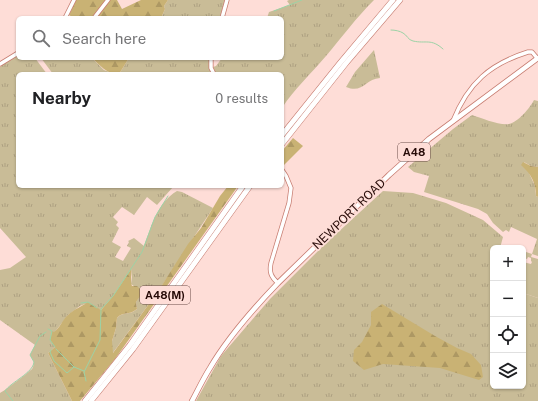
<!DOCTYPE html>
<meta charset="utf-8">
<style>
body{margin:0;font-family:"Public Sans",sans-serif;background:#f6f6f6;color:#202124}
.controls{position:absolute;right:12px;bottom:12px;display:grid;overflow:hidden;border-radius:6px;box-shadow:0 1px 3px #0004}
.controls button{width:36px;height:36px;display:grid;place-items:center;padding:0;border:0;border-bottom:1px solid #e0e0e0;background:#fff;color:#202124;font:20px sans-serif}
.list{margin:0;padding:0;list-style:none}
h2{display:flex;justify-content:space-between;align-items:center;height:52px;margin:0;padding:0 16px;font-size:17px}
h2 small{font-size:13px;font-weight:400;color:#757577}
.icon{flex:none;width:22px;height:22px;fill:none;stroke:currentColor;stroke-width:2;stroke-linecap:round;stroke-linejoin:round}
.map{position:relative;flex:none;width:538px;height:401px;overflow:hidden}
.search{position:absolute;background:#fff;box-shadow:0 1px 3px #0004;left:16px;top:16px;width:268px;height:44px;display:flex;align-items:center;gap:10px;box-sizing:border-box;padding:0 14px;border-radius:6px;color:#757577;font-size:15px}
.panel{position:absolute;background:#fff;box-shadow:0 1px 3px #0004;left:16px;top:72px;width:268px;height:116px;border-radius:6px}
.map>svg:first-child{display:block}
.grass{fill:url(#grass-tufts)}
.forest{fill:url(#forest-firs)}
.garden{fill:#c9bc97}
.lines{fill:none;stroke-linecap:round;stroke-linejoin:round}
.stream{stroke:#9cd3a6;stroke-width:1}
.minor-casing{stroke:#c77d71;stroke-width:5}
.major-casing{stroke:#c77d71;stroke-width:6}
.highway-casing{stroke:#c77d71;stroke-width:6}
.minor{stroke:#fff;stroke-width:3.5}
.major{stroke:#fff;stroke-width:4.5}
.highway{stroke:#fff;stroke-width:5}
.labels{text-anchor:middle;stroke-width:3.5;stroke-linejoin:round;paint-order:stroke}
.shield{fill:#feddd7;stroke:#684a46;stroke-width:1}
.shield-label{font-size:11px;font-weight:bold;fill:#270b08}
.street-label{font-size:12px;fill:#270b08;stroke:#feddd7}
</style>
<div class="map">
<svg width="538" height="401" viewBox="0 0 538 401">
<defs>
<pattern id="grass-tufts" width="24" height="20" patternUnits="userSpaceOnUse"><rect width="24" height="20" fill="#c9bc97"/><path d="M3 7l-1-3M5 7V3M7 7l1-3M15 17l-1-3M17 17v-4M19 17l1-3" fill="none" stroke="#ada081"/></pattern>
<pattern id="forest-firs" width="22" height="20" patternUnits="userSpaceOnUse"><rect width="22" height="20" fill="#c9b274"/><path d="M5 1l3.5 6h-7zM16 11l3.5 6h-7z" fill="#ad9863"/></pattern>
</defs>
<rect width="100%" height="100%" fill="#feddd7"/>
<!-- grass -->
<g class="grass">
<polygon points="168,0 225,0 220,18 161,18 165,9 164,6"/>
<path d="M289 0H374C356 18 342 37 326 56 311 74 294 89 282 108V74H216L213 67 216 66 222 58H282V18H267L269 12 290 5 287 1Z"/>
<path d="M374 50 380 78C365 79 363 94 346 87L355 72Z"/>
<path d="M18 54V58H35L47 74H18V186H172L173 187 157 205 147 197 134 215 122 207 113 217 118 222 116 225 119 228 112 242 121 247 115 257 123 261 131 248 127 246 129 242 128 241 134 238 144 246C152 225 157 203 177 191L182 192 213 208 157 293 112 354V341L116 328 117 318C122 311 130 316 137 309L136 302 142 292 131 284 132 277 131 269 113 296 101 310 85 304 80 306 68 315 54 333 55 347 48 353 72 401H0V393C3 392 29 372 32 369 34 366 33 365 34 362L30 355 35 345 0 320V270L10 268 26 257 0 228V67L5 62Z"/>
<polygon points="41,58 92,58 104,70 115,74 53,74"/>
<polygon points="129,58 209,58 209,64 212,74 119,74"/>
<path d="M534 100 538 101V167L531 166 524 162 535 186 536 196 538 197V256L532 254 537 239 511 227 509 232 506 230 503 232 493 223 487 214 478 209 424 192 429 176 414 172 408 167 453 129 472 115C481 118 501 126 509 124 518 122 530 108 534 100Z"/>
<polygon points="383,191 413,193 446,203 483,220 503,237 500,248 493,248 493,386 523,386 523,293 538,298 538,401 196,401 221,356 270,299 323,246"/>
</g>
<!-- forest -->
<g class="forest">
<polygon points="76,0 117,0 122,9 141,0 168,0 164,6 165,9 161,18 74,18 69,15"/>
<path d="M92 58H129L119 74C106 74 101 66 92 58Z"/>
<polygon points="293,138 303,146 283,166 282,151"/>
<path d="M523 162 531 166 538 167V197L536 196C536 183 531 174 521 165Z"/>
<path d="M228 186H238L115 359 80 401H72L48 353 55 347 50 340 52 331 54 332C60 328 62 320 68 315 74 309 81 307 88 302L101 310 113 296 131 269C132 274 130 281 132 286H137L141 290V295L136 302 137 309C129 316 122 311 117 318L116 328 112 341 113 353 157 293 188 244 201 228 220 196Z"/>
<polygon points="382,304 435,336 457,348 471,354 481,365 483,377 479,380 440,368 383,364 364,370 353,361 354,350 362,342 371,325 371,312"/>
</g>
<!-- garden -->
<polygon class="garden" points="523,251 532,254 531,257 538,259 538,298 523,293 523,262 531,264 532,262 531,261 531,258 528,257 527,259 523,258"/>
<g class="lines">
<!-- stream -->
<g class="stream">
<polyline points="274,11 302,0"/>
<path d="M391 30C395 30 400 31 403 33 407 35 408 40 413 41 426 44 431 38 443 49"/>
<polyline points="81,303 88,302 97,308"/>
<polyline points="48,329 52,331 50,340 55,347"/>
<polyline points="56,349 74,367 84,371"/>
<polyline points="51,350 50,352 54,361 67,373 74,367"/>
<polyline points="86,381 84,372 100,340 101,309 113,296 142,252 155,217 168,196"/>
<path d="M13 401 5 391C11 382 33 373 34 362L30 355 40 336 46 332"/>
</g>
<!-- minor casing -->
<g class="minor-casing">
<g id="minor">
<polyline points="65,18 74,0"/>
<polyline points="94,18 108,0"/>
<polyline points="222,18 227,0"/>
<polyline points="211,58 211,68 214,74"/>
<polyline points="0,64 18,53"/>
<path d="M453 121C468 83 490 64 528 52H532L537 58"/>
<path d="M278 283C271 277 269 272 271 263L289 203 291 188 286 176 282 170"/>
</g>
</g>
<!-- major casing -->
<g class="major-casing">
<path id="major" d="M192 401C198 390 203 379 210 368 228 337 253 309 278 283L389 175 429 139 538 58"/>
</g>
<!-- highway casing -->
<g class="highway-casing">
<g id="highway">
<polyline points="282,135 340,63 393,0"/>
<polyline points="282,144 347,62 400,0"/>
<polyline points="85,401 130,345 243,186"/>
<polyline points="91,401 133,349 250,186"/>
</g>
</g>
<!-- minor -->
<use href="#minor" class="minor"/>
<!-- major -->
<use href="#major" class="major"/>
<!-- highway -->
<use href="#highway" class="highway"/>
</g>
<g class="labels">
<!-- shield labels -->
<g class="shield">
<rect x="398" y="143" width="32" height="18" rx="3"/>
<rect x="140" y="286" width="50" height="18" rx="3"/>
</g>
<g class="shield-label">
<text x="414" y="156">A48</text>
<text x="165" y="299">A48(M)</text>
</g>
<!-- street labels -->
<g class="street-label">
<text transform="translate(349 214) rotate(-44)" y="4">NEWPORT ROAD</text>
</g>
</g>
</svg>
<div class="controls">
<button>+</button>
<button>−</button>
<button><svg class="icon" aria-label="locate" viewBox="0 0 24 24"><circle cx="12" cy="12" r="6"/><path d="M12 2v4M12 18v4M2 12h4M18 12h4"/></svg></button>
<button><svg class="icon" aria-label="layers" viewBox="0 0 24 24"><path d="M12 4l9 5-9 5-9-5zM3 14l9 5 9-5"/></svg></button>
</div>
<div class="search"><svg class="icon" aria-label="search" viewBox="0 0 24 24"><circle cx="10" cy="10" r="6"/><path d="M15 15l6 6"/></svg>Search here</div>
<section class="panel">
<h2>Nearby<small>0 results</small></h2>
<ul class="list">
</ul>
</section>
</div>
